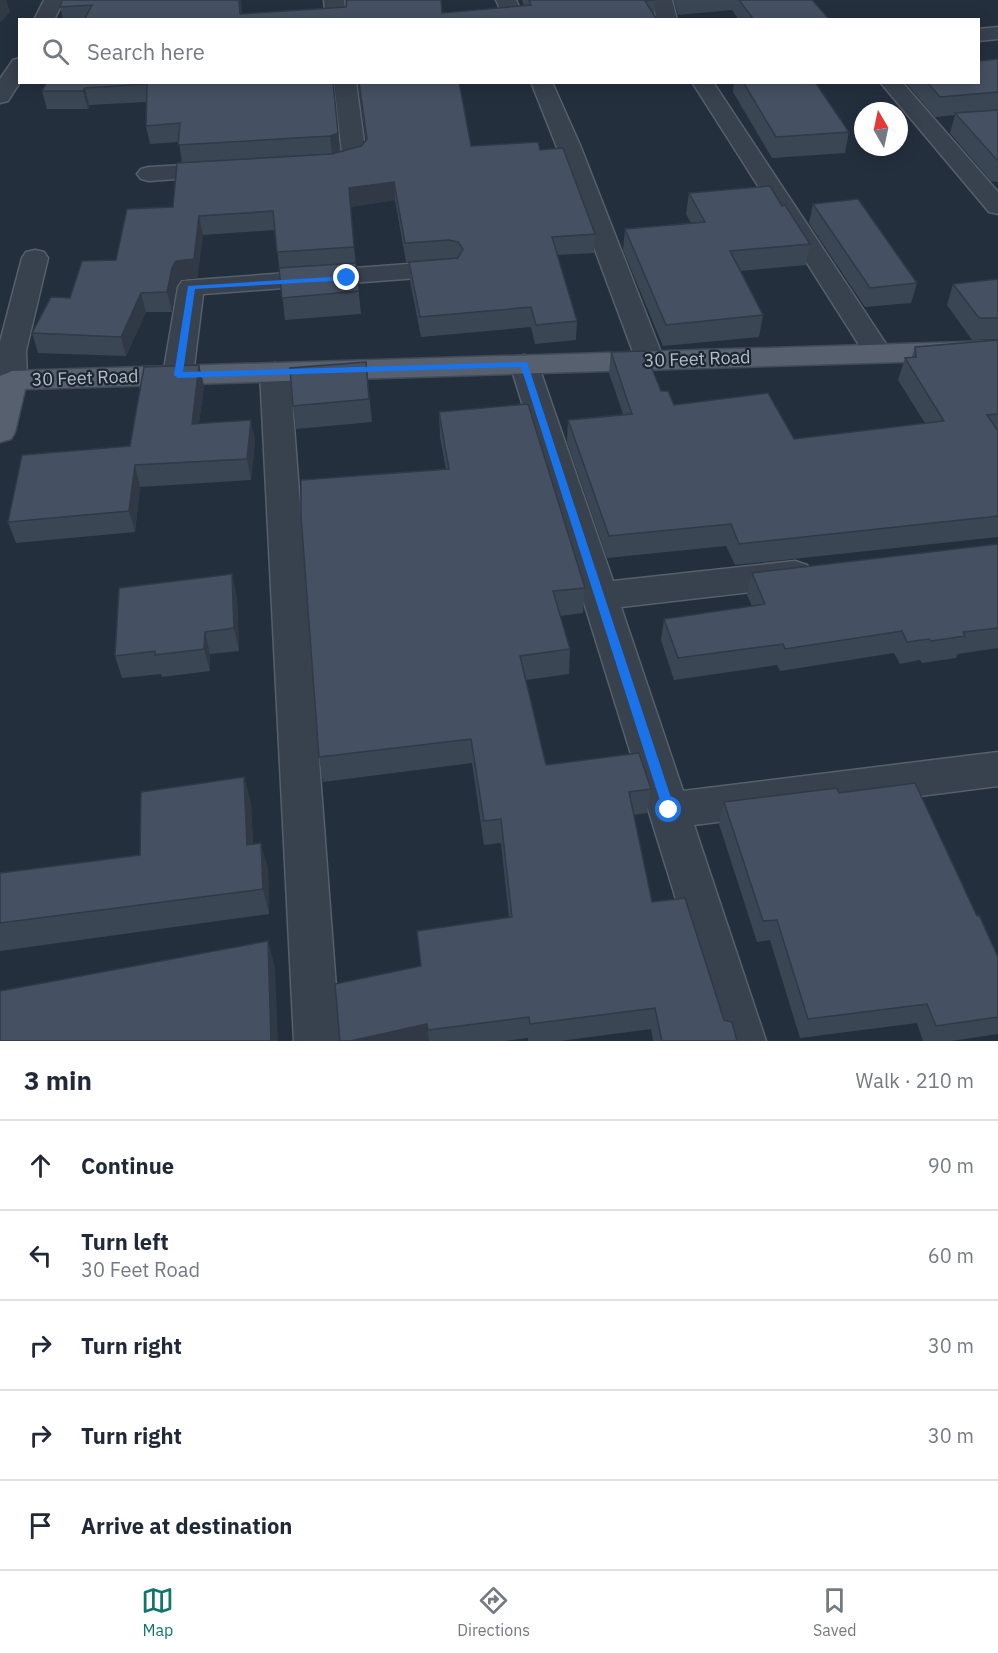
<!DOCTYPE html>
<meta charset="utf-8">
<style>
body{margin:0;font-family:"IBM Plex Sans",sans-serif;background:#f2f2f3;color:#1f2937}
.compass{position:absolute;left:854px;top:102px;width:54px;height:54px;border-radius:50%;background:#fff;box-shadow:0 3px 15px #0003;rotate:351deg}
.stop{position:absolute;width:18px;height:18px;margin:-14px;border:4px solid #1a73e8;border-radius:50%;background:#fff}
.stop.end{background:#1a73e8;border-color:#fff;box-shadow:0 2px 6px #0008}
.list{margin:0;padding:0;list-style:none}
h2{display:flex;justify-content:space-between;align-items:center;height:78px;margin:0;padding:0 24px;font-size:26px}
h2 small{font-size:20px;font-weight:400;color:#747a83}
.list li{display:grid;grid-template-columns:39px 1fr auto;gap:18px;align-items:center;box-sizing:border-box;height:90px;padding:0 24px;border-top:2px solid #e0e1e3}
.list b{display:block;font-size:22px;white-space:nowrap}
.list p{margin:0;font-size:20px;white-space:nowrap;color:#747a83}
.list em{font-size:20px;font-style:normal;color:#747a83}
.icon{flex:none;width:33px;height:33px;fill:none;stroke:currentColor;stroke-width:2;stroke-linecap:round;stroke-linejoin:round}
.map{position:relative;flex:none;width:998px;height:1041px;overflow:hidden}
.search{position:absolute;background:#fff;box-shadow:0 3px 15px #0003;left:18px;right:18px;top:18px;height:66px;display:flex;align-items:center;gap:15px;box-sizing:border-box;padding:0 21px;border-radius:0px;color:#747a83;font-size:22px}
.sheet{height:528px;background:#fff}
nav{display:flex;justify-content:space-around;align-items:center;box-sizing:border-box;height:84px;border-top:2px solid #e0e1e3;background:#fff;font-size:16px;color:#747a83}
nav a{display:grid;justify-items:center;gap:3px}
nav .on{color:#0f766e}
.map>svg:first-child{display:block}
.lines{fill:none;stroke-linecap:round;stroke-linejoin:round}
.minor-casing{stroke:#565f6c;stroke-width:3}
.major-casing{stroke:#414a57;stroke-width:3}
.minor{fill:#38414e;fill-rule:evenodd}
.major{fill:#56606e;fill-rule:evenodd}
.wall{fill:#3b4654}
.shaded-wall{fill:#303945}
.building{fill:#455162;stroke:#303945;stroke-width:1.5}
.route{fill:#1a73e8}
.labels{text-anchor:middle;stroke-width:4.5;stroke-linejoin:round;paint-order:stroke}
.street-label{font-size:18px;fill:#b4bcc9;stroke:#1d2633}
</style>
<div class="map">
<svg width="998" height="1041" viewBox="0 0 998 1041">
<rect width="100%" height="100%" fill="#242f3e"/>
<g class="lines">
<!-- minor casing -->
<g class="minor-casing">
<g id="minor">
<polygon points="44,0 64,0 54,20 34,20"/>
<polygon points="324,0 344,0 346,20 326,20"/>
<polygon points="496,0 516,0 525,20 505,20"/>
<polygon points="652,0 672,0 677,20 657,20"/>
<polygon points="998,27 998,39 978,41 978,29"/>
<polygon points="20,58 20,82 8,101 0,103 0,79 13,60"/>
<path d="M334 82H356L366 157C356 171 325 173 310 169L306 164 310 159 342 153Z"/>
<polygon points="531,82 552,82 580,145 664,360 660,366 650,369 640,366 636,360 556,145"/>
<polygon points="692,82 713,82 892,353 888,359 878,362 868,359"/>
<polygon points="880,82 902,82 998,192 998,214 989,212"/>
<polygon points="222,163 230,165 234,170 230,175 149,181 141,179 137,174 141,169 149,167"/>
<polygon points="35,250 44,252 48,258 26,351 27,380 22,386 0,389 0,342 22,258 26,252"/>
<polygon points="449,261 458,263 462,269 458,275 203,294 193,375 188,381 178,384 168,381 163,375 178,287 182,281"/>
<polygon points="524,355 534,358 538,364 613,581 795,561 807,565 812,574 807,583 795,587 621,607 683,791 998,752 998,786 694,825 766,1041 720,1041 510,364 514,358"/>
<polygon points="275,363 285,366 290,372 340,1041 294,1041 260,372 265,366"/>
</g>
</g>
<!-- major casing -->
<g class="major-casing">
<polygon id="major" points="998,341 998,359 25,389 15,432 11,439 0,442 0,376 12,371"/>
</g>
<!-- minor -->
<use href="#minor" class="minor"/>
<!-- major -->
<use href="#major" class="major"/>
</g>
<!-- wall -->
<g class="wall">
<polygon points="62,0 241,0 242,14 442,13 524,6 522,0 655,0 654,14 657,20 63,20 60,7"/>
<polygon points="674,0 812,0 830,20 739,20 732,10 678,15"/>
<polygon points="998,59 998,182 991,181 950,133 955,115 935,117 907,84 907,82 978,82"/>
<polygon points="47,82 333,82 340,151 332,154 182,163 179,142 150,144 146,126 146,102 89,105 88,109 47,109 42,91"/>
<polygon points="358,82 459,82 471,146 540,150 595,234 594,253 557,255 577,321 576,340 535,344 531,327 421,337 410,281 409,262 450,259 406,262 395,200 350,207 361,314 285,320 275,230 203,235 197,278 180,280 176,287 172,312 146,312 126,356 38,353 32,333 70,298 116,260 173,207 332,154 361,146 366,140"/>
<polygon points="734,82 815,82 849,132 845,153 772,158 733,92"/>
<polygon points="689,193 782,206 810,244 806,265 740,271 763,315 759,337 663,346 623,250 625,229 691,223 686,214"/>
<polygon points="813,204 917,283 911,303 865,307 809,223"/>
<polygon points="998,279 998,339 972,340 947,305 953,284"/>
<polygon points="998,340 998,537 735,565 726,546 607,558 567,442 568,420 623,414 609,373 611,352 661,391 674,405 794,439 925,423 898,380 905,358 912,357 915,347"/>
<polygon points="366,362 372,422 296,429 293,406"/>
<polygon points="199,365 204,386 199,423 255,441 251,480 140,487 135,532 16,543 8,522 130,446"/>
<polygon points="439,412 585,588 583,613 560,616 570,649 569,674 526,680 546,765 651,789 647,813 634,815 652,902 737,1041 653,1041 651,1029 560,1041 528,1041 528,1038 505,1041 340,1041 421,966 509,917 501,843 484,845 472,763 323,782 319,757 446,469 440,437"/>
<polygon points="998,544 998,648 958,654 956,658 922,663 920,660 900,664 894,653 780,671 777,665 674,680 661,640 664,619 752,606 747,595 752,573"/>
<polygon points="237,597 239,651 210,654 210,671 162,677 161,674 122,678 115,656"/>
<polygon points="244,777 251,804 253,844 268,869 269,914 0,951 0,873 140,855"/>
<polygon points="839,793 977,916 998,957 998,1034 951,1041 923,1041 917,1023 800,1038 770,940 757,942 719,824 724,802"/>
</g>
<!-- shaded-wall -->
<g class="shaded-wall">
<polygon points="0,0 6,0 10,12 0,23"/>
<polygon points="239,0 241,0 242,20 240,14"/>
<polygon points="85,88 89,105 88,109 83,91"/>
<polygon points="338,133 340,151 332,154 330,136"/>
<polygon points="394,182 395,200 350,207 349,188"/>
<polygon points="199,216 203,235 197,278 180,280 176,287 172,312 167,292 172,268"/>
<polygon points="141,293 146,312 126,356 121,337"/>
<polygon points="199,365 204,386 196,445 192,424"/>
<polygon points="251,420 255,441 251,480 247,459"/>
<polygon points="135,465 140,487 135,532 129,511"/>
<polygon points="232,574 237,597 239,651 234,628"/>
<polygon points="205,632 210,654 210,671 204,649"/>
<polygon points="244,777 251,804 254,871 247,845"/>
<polygon points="261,843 268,869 269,914 263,889"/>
<polygon points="268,941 275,967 278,1041 271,1041"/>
<polygon points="427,1024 429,1041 350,1041"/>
</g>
<!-- building -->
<g class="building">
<polygon points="62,0 239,0 240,14 346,7 347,0 441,0 442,13 531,5 529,0 655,0 645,1 657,20 84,20 92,5 60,7"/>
<polygon points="739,0 812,0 830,20 754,20"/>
<polygon points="998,59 998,92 940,97 927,82 978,82 978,61"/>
<polygon points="47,82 333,82 338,133 330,136 178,145 180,123 146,126 147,84 85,88 83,91 42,91"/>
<polygon points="359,82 459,82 471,146 538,142 540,150 563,148 595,234 552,237 577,321 536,325 531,307 420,317 409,262 458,258 463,249 458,242 449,240 405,243 394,182 349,188 354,247 277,252 273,211 199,216 194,259 176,261 172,268 167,292 141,293 121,337 32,333 51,297 70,298 82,261 116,260 127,209 173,207 177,163 332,154 361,146 367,139"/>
<polygon points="743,82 815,82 849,132 776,137"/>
<polygon points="998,110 998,161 955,113"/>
<polygon points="770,186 782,206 785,205 810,244 730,251 763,315 666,325 625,229 705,222 689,193"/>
<polygon points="858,199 917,283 870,288 813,204"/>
<polygon points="356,263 359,291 282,298 279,268"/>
<polygon points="998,279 998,318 979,318 953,284"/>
<polygon points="998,340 998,414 987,415 998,431 998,516 739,544 731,524 609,536 568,420 632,414 611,352 645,351 661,391 668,391 674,405 768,393 794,439 944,421 905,358 916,357 915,347"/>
<polygon points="366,362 369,399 293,406 290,368"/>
<polygon points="199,365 192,424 251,420 247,459 135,465 129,511 8,522 22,455 130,446 144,367"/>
<polygon points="528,404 585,588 553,591 570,649 520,656 546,765 639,753 651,789 629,792 652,902 685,898 724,1020 732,1022 737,1041 662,1041 655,1008 530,1024 529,1017 428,1030 427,1024 350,1041 340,1041 335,984 421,966 417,931 512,917 501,819 484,821 471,739 319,757 301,516 301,480 449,469 439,412"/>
<polygon points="998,544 998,628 963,632 965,636 931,641 929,639 907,642 902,631 785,649 783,644 678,658 664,619 765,604 752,573"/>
<polygon points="232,574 234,628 205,632 204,649 155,655 155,651 115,656 119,588"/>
<polygon points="244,777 247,845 261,843 263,889 0,923 0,873 140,855 141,792"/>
<polygon points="915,783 977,916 979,915 998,957 998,1017 936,1026 927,1004 808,1019 777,920 763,921 724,802 837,788 839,793"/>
<polygon points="268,941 271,1041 0,1041 0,991"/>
</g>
<!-- route -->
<polygon class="route" points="347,276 350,276 350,280 195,289 183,372 527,362 675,810 673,814 669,815 663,810 521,367 178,378 174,375 188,286"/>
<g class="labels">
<!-- street labels -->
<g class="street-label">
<text transform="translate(697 359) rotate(-2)" y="6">30 Feet Road</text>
<text transform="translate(85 378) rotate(-2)" y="6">30 Feet Road</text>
</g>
</g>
</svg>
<svg class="compass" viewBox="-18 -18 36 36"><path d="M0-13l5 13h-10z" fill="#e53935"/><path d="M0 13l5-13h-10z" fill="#747a83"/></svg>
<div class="stop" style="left:669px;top:810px"></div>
<div class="stop end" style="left:347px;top:278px"></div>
<div class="search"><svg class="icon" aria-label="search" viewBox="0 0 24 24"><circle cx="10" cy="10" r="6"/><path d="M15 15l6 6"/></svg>Search here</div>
</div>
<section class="sheet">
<h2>3 min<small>Walk · 210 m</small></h2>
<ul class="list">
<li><svg class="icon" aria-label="ahead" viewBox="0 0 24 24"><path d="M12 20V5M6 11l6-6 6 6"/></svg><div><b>Continue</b></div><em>90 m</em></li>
<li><svg class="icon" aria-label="left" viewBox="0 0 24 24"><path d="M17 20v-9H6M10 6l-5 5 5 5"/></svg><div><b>Turn left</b><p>30 Feet Road</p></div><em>60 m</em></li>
<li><svg class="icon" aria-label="right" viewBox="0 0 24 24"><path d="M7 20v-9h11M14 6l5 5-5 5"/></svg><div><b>Turn right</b></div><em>30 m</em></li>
<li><svg class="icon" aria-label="right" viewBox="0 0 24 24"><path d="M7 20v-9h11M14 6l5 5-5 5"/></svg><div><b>Turn right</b></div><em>30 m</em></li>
<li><svg class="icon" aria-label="arrive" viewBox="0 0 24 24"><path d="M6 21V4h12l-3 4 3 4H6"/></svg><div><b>Arrive at destination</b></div></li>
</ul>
</section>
<nav>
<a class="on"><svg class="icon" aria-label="map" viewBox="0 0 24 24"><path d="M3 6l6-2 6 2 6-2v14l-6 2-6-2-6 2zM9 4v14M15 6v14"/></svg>Map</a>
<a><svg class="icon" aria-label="directions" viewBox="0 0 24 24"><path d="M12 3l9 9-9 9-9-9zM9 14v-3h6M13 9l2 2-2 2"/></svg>Directions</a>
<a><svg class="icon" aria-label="saved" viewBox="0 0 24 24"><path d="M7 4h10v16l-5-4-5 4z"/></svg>Saved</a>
</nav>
